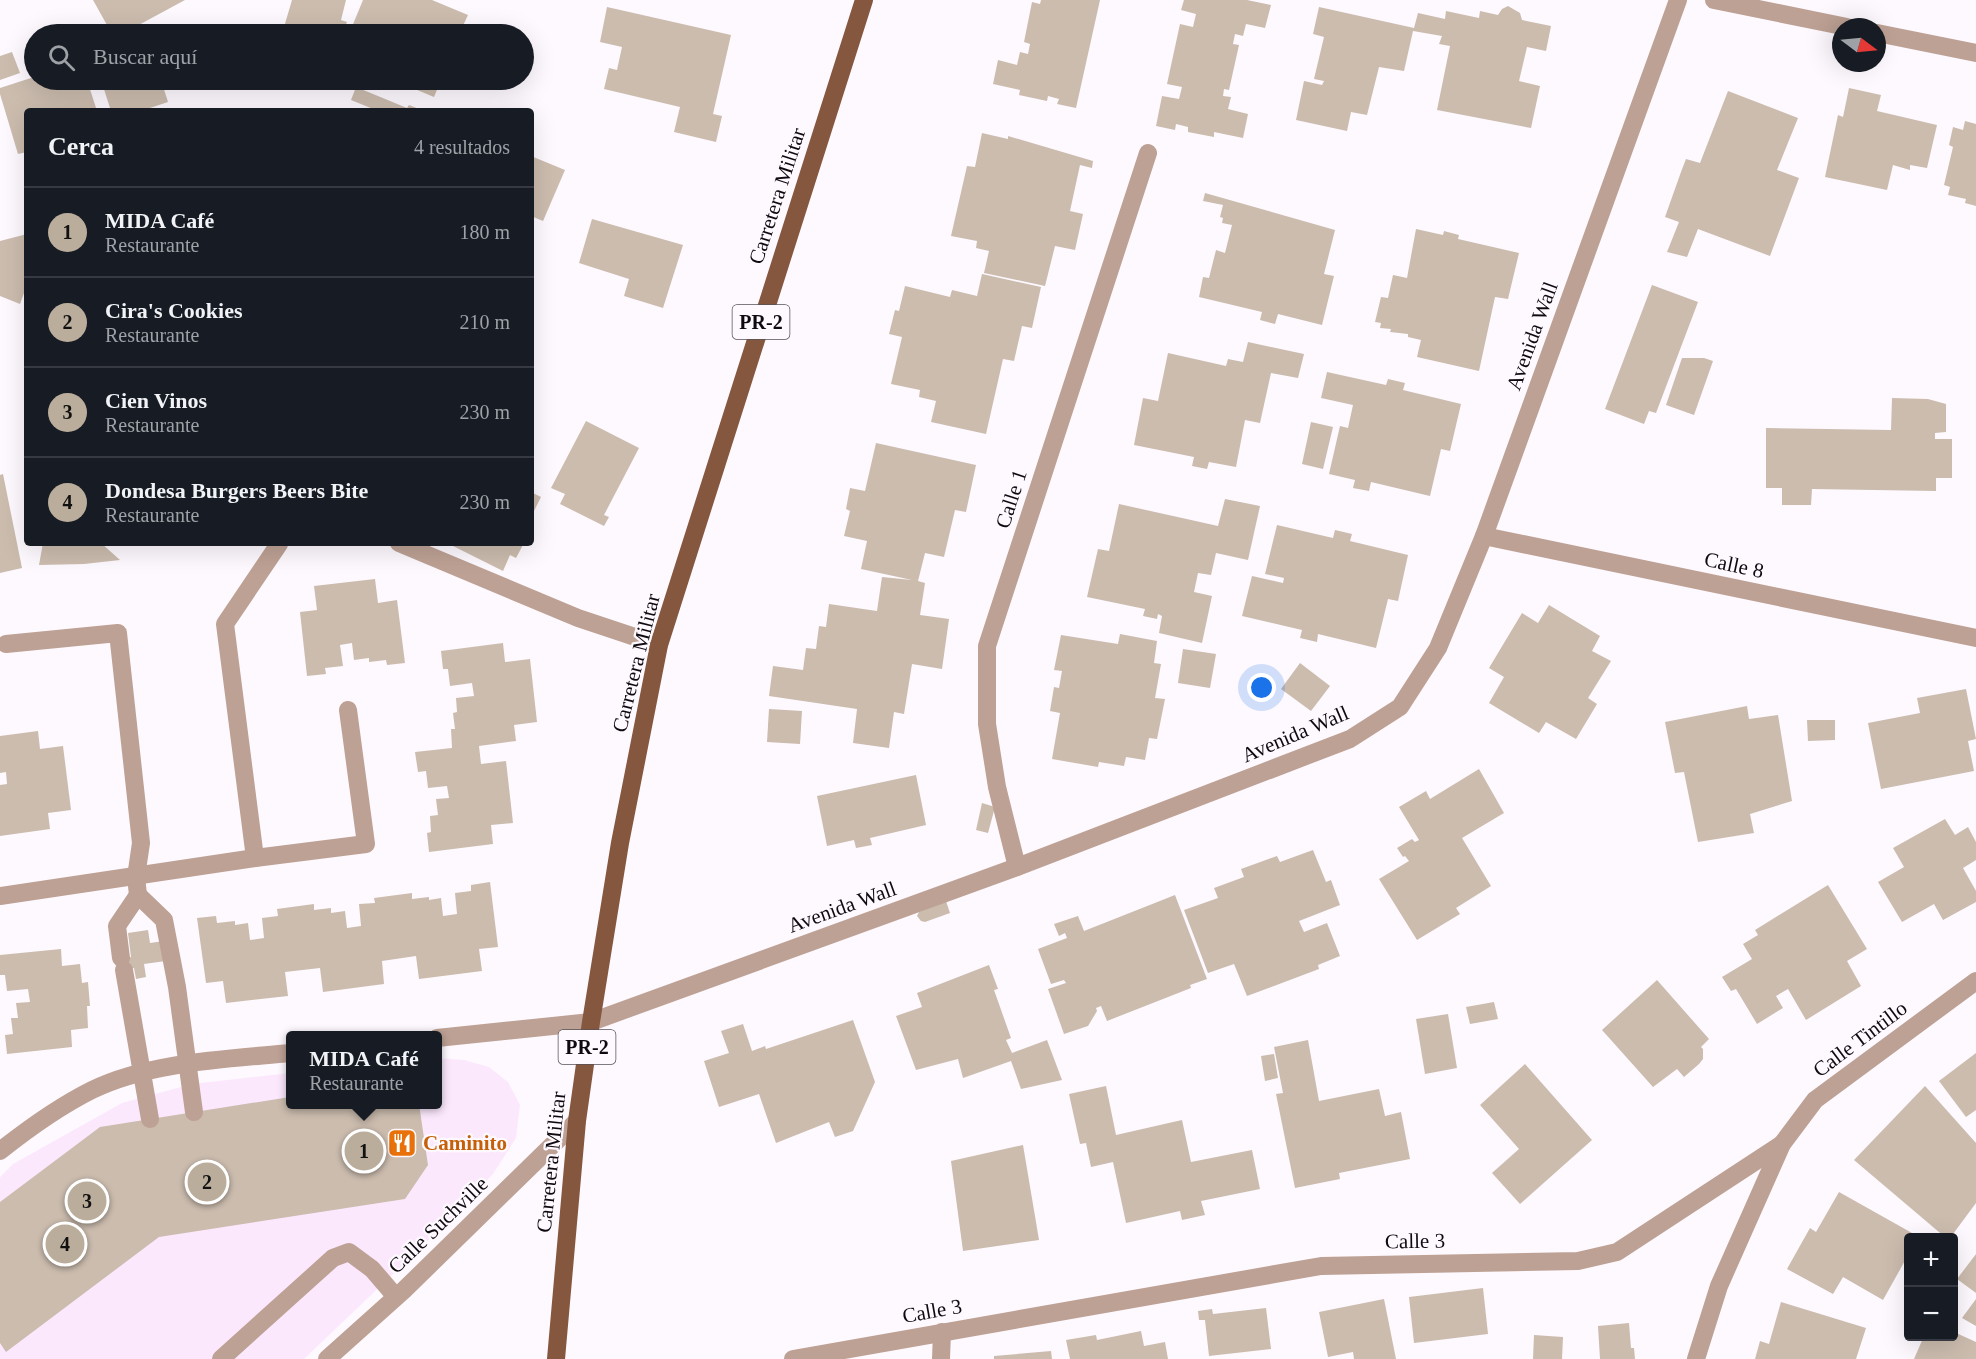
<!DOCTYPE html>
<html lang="es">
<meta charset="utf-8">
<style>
body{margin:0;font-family:"Times New Roman",serif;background:#242831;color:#f1f3f6}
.controls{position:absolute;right:18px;bottom:18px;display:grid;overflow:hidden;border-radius:6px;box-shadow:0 6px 24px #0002}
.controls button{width:54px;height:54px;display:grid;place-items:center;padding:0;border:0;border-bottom:2px solid #363941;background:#171b24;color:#f1f3f6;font:30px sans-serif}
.compass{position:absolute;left:1832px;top:18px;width:54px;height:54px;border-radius:50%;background:#171b24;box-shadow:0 6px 24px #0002;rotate:106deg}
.you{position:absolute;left:1262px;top:688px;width:21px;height:21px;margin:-15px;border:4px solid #fff;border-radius:50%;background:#1a73e8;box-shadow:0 0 0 9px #1a73e833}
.badge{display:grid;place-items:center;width:39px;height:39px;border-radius:50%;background:#bbad9c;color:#111;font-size:20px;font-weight:700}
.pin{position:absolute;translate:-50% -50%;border:3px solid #fff;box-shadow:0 2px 6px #0006}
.popup{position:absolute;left:286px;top:1031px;width:156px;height:78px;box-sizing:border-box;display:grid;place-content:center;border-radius:6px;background:#171b24;filter:drop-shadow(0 2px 4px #0005);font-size:20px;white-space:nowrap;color:#9ea1a6}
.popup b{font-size:22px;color:#f1f3f6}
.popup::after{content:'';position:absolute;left:50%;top:100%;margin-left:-12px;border:12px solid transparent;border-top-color:#171b24}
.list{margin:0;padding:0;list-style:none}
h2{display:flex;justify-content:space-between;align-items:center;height:78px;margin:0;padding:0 24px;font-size:26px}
h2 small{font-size:20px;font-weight:400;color:#9ea1a6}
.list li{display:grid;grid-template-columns:39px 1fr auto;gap:18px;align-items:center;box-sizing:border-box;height:90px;padding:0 24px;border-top:2px solid #363941}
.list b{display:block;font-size:22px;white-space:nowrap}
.list p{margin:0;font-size:20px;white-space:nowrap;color:#9ea1a6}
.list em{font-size:20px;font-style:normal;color:#9ea1a6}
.icon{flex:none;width:33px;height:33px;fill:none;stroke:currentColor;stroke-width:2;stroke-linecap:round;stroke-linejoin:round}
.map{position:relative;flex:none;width:1976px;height:1359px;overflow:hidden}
.search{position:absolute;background:#171b24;box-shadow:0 6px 24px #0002;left:24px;top:24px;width:510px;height:66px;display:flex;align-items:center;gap:15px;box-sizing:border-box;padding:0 21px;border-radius:33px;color:#9ea1a6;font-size:22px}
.panel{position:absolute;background:#171b24;box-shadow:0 6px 24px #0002;left:24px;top:108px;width:510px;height:438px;border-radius:6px}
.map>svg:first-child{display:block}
.built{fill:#fce8fd}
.building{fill:#cbbcae}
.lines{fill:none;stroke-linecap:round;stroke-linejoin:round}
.minor{stroke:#bda194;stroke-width:18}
.major{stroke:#86573f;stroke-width:18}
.labels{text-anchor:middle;stroke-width:4.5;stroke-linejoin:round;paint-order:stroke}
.shield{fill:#fef9ff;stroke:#575257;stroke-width:1.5}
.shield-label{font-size:20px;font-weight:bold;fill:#0f0a0f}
.street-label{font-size:21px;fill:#0f0a0f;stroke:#fef9ff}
.food-label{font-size:21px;font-weight:bold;fill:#c56008;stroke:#fef9ff;text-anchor:start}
</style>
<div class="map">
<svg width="1976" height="1359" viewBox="0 0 1976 1359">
<rect width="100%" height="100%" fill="#fef9ff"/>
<!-- built -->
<polygon class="built" points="438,1058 464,1060 489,1067 508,1082 520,1105 516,1138 493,1174 456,1214 304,1359 0,1359 0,1177 13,1164 122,1103 192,1084 290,1073 290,1104 437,1104"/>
<!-- building -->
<g class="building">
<polygon points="93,0 185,0 122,34 112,34"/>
<polygon points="292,0 346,0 341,20 347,22 342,34 282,34"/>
<polygon points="363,0 432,0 468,15 459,34 349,34"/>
<polygon points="1041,0 1100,0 1076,108 1057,104 1059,99 1048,96 1047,101 1019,95 1020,90 993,84 998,60 1017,65 1020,52 1028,54 1030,44 1024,42 1032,2 1040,4"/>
<polygon points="1184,0 1247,0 1271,5 1265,28 1246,24 1243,36 1235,34 1233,44 1239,45 1229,90 1224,89 1223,96 1231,97 1228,109 1248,114 1243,138 1214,132 1214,137 1188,132 1188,127 1176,124 1175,130 1156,126 1162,96 1179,99 1182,87 1167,84 1180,24 1193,27 1196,14 1181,10"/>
<polygon points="1508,6 1520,13 1522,20 1551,26 1546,51 1527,47 1519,81 1540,86 1531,128 1437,110 1450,46 1439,44 1442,36 1413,31 1404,71 1379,67 1367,115 1351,112 1347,131 1296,120 1304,81 1322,85 1324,81 1314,79 1324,37 1313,34 1319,7 1414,28 1418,13 1445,19 1446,11 1479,18 1480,11 1498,15 1502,9"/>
<polygon points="607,7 731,35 713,114 722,116 716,142 674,132 680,107 604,89 609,68 617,70 622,47 600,42"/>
<polygon points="12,52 20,73 0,80 0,56"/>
<polygon points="34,77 34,80 87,80 97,111 27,111 27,152 18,154 0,94 0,88"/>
<polygon points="101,80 161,80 168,102 141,111 111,111"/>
<polygon points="393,80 441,80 434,97"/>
<polygon points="356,87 407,108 409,105 424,111 378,111 351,100"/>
<polygon points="1849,88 1881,95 1877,111 1937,125 1927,168 1910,165 1910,170 1893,165 1887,190 1825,177 1838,115 1843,117"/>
<polygon points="1728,91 1798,118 1777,170 1799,178 1770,256 1698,229 1687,257 1667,252 1679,222 1665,217 1681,172 1686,159 1700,163"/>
<polygon points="1965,121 1976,124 1976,206 1965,203 1966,199 1948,195 1950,187 1944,185 1953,147 1949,145 1953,127 1963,130"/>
<polygon points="982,133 1008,139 1008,136 1093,161 1092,168 1080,165 1070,211 1083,214 1075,250 1055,246 1045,286 984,273 989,251 976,248 977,241 951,236 967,166 975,167"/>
<polygon points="531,156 565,170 543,221 531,216"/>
<polygon points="1205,193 1335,230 1324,274 1334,276 1322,325 1278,314 1275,324 1260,320 1262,312 1199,297 1203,277 1209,278 1216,250 1225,253 1232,225 1222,223 1223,218 1220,217 1223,205 1203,201"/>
<polygon points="592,219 683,245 663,308 624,296 629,279 579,263"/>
<polygon points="1416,229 1443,235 1444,231 1459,235 1458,239 1519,253 1508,299 1495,297 1479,371 1417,357 1421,340 1408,337 1408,334 1390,332 1391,329 1380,328 1381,323 1375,322 1381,297 1388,298 1393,275 1407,278"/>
<polygon points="27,234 27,285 20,304 0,296 0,241"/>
<polygon points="982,274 1041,287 1032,328 1022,326 1014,361 1003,359 986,434 931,422 936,401 919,397 920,390 891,384 902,337 889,334 895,310 899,311 905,286 950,297 952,290 977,296"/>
<polygon points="1652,285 1698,302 1656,413 1649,411 1644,424 1605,409"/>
<polygon points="1248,342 1304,354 1298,378 1271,373 1260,423 1245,420 1236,467 1209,462 1207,469 1192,466 1194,457 1134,445 1143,398 1158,401 1168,353 1226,366 1228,359 1243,362"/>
<polygon points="1682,358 1704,358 1713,361 1694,415 1666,405"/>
<polygon points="1327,372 1386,385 1388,379 1405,383 1403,390 1461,404 1450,451 1441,449 1430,496 1371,482 1369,491 1353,488 1355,480 1329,474 1340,426 1348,428 1353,405 1321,398"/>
<polygon points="1892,398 1928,399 1946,404 1946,432 1935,433 1935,439 1952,439 1952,478 1936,478 1936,491 1812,489 1811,505 1782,505 1782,488 1766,488 1766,428 1891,430"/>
<polygon points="586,421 639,448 604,515 609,517 604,526 560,504 565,494 551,488"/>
<polygon points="1311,422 1333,427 1323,469 1302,464"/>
<polygon points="876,443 976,465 966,512 955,510 944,557 925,553 918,581 925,583 920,615 949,619 942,669 912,664 904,714 894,712 889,748 853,743 857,709 769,696 773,666 803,670 806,648 816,649 819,626 826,627 829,604 877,611 882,577 912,580 861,569 867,541 844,536 850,511 846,509 850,488 865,491"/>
<polygon points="3,474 22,568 0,573 0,475"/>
<polygon points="531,492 541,497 531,517"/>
<polygon points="1225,499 1260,506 1248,560 1216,553 1211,575 1198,573 1194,592 1212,596 1202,643 1159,633 1162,616 1158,614 1157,619 1143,616 1145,609 1087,597 1098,549 1109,551 1119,504 1218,526"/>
<polygon points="1277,525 1333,538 1335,530 1352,534 1350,541 1408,555 1398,601 1388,599 1376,648 1318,634 1317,642 1300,638 1302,630 1242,616 1252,576 1283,583 1284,578 1265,574"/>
<polygon points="43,543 101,543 120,560 84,564 39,565"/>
<polygon points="447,543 524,543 516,558 510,555 503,571"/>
<polygon points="375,579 378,603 397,600 405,663 387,665 386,660 369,662 369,658 354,660 352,643 340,645 343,666 325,668 326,674 307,676 300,612 317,610 314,586"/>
<polygon points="1549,605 1600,636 1592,651 1611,661 1588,698 1597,704 1576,739 1546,722 1539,733 1489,703 1504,677 1489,668 1522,613 1538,623"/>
<polygon points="1120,634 1157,641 1154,663 1161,664 1155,698 1165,699 1157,739 1149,738 1145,760 1126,757 1124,766 1099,762 1098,767 1052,759 1060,713 1050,711 1054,687 1059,688 1062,671 1054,670 1061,635 1118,644"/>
<polygon points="503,643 505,662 530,659 537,722 514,725 516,741 479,746 481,764 506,761 513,823 491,825 493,844 429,852 427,833 431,832 430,816 438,815 436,799 449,798 447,786 428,788 426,771 418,772 415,752 452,748 451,729 455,729 453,713 457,712 456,698 474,696 472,683 450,686 448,669 443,669 441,651"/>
<polygon points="1183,649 1216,654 1210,688 1178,683"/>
<polygon points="1300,663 1330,686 1311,711 1281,689"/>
<polygon points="1966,689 1976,739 1968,741 1974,771 1881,789 1868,723 1920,713 1917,698"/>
<polygon points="1747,706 1749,719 1778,715 1792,801 1750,814 1754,833 1698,842 1684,772 1675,773 1665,722"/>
<polygon points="769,709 802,711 800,744 767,742"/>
<polygon points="1807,720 1835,720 1835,740 1808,741"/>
<polygon points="38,731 40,749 63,746 71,810 48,813 50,829 0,836 0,785 7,784 6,772 0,773 0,736"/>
<polygon points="1479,769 1504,813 1462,838 1491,886 1456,908 1460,914 1417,940 1379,879 1409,861 1405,856 1403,857 1397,848 1412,839 1415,842 1419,840 1399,807 1426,791 1430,799"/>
<polygon points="916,775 926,825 870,838 872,845 856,848 854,840 827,846 817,796"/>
<polygon points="982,803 995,807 988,833 976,830"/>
<polygon points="1945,819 1955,835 1968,827 1976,842 1976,860 1963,868 1976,891 1976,902 1943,920 1934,904 1902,922 1878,882 1904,867 1893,848"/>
<polygon points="1313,850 1326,882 1331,880 1340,905 1299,921 1304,932 1327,923 1340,956 1318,965 1319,969 1247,996 1234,964 1208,973 1184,910 1218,898 1214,888 1244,877 1241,869 1277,856 1280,862"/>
<polygon points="490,882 498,947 479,949 482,971 419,979 416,956 382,961 384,984 323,992 320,968 285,972 288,996 226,1003 223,981 206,983 197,918 216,916 217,923 235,921 235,925 248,923 250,940 264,938 262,918 278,916 277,909 314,904 314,910 331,908 331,913 345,911 347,928 361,926 359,904 375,903 374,898 412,893 412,899 429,897 429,900 441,898 443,916 457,914 455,893 471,891 471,885"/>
<polygon points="1828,885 1867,949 1847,961 1861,986 1806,1020 1788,989 1776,996 1783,1008 1757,1024 1736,989 1731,991 1722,977 1752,959 1743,944 1758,935 1755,930"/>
<polygon points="1175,895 1207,979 1190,985 1191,988 1107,1021 1101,1006 1096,1008 1097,1011 1088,1026 1064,1034 1048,989 1066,983 1064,980 1051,984 1038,949 1067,938 1065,933 1059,936 1054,924 1078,916 1084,931"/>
<polygon points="946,901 950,913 925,922 921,921 917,916 919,912"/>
<polygon points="148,930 150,943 164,941 166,961 144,964 146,977 136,979 134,968 124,970 119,959 131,957 128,933"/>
<polygon points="61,949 62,966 80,964 82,983 88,982 90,1006 87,1006 88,1028 71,1030 72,1047 7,1054 5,1035 13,1034 11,1018 18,1018 16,1003 30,1002 28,989 7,991 5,975 0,975 0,955"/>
<polygon points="989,965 998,989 994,990 1011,1038 1006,1040 1012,1053 1047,1040 1062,1080 1021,1089 1011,1061 963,1078 958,1059 916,1070 896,1016 922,1007 917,993"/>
<polygon points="1657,980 1709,1039 1701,1047 1703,1049 1703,1059 1699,1064 1684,1077 1677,1069 1653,1087 1602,1030"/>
<polygon points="1494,1002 1498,1019 1470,1024 1466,1007"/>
<polygon points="1448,1014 1457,1068 1425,1074 1416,1019"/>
<polygon points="853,1020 875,1082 853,1131 835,1137 829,1122 776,1143 759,1094 719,1107 704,1061 729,1053 721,1031 743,1024 752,1051 765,1046 766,1049"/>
<polygon points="1308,1040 1319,1101 1379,1089 1385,1116 1401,1112 1410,1159 1339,1173 1340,1179 1295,1188 1276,1094 1283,1093 1274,1047"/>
<polygon points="1976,1053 1976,1110 1966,1117 1939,1081"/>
<polygon points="1274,1054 1278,1078 1265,1081 1261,1056"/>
<polygon points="1525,1064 1592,1140 1520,1204 1492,1173 1519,1149 1480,1105"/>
<polygon points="1106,1086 1116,1135 1182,1120 1191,1162 1252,1150 1260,1189 1201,1201 1205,1215 1182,1220 1180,1211 1126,1223 1113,1162 1091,1167 1086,1143 1080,1144 1069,1094"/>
<polygon points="1925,1086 1976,1143 1976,1203 1950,1238 1946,1238 1854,1160"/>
<polygon points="290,1097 290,1104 419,1104 428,1165 405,1199 159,1237 6,1352 0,1343 0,1202 100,1127"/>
<polygon points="1023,1145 1039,1240 963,1251 951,1161"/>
<polygon points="1839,1192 1921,1238 1908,1238 1908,1258 1907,1257 1883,1300 1843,1277 1833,1294 1787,1269 1810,1228 1816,1232"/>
<polygon points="1976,1254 1976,1293 1957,1279"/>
<polygon points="1483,1288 1488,1334 1414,1343 1409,1297"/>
<polygon points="1384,1299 1396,1359 1354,1359 1353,1352 1328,1357 1319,1312"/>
<polygon points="1976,1299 1976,1326 1962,1318"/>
<polygon points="1781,1302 1866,1328 1856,1359 1755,1359 1760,1341 1769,1344"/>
<polygon points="1266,1308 1271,1349 1209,1356 1205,1320 1199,1320 1198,1311 1212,1309 1213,1314"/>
<polygon points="1629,1323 1631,1348 1634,1348 1635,1359 1600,1359 1598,1326"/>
<polygon points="1141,1331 1144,1346 1165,1342 1168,1359 1070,1359 1066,1340 1096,1335 1097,1340"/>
<polygon points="1954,1332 1976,1342 1976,1359 1914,1359 1924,1336 1954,1336"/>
<polygon points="1534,1335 1563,1337 1562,1359 1533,1359"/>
<polygon points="1051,1351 1052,1359 994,1359 994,1356"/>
</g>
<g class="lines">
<!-- minor -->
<g class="minor">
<polyline points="1714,0 1847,27"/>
<polyline points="1877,33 1976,53"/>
<polyline points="1484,536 1976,638"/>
<polyline points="399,543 578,618 659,645"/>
<polyline points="6,644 118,633 141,843 136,877 138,895"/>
<polyline points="255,858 225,624 279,544"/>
<polyline points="1017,867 997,787 987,724 987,646 1148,153"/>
<polyline points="0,896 255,858 366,844 348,710"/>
<polyline points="121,958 117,926 138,895 164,920 177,987 194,1112"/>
<polyline points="124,970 150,1119"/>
<polyline points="437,1038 591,1022 1017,867 1350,739 1400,707 1438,648 1484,536 1678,0"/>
<path d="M0 1151C29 1128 58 1107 92 1090 149 1062 228 1059 290 1053"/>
<polyline points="221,1359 333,1258 349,1252 372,1269 396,1297"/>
<polyline points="327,1359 404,1290 577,1121"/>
<polyline points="793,1359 1321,1266 1578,1261 1617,1252 1782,1144"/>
<polyline points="941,1359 942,1332"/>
<polyline points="1696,1359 1719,1286 1782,1144 1815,1100 1976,981"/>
</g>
<!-- major -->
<polyline class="major" points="556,1359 577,1121 591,1022 620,843 659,645 864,0"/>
</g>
<!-- icons -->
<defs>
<g id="restaurant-square" transform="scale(1.5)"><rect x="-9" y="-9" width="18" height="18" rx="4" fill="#e8710a" stroke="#fef9ff"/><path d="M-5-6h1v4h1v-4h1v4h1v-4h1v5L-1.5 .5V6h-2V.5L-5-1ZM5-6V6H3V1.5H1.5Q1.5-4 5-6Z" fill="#fff"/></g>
</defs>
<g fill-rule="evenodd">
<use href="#restaurant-square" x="402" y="1143"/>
</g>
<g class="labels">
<!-- shield labels -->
<g class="shield">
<rect x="732.5" y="305" width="57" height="34" rx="4.5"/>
<rect x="558.5" y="1030" width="57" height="34" rx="4.5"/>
</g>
<g class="shield-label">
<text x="761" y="329">PR-2</text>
<text x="587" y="1054">PR-2</text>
</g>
<!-- street labels -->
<g class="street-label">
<text transform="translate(777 196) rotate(-72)" y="7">Carretera Militar</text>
<text transform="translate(1532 336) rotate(-70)" y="7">Avenida Wall</text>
<text transform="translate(1011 499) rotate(-72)" y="7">Calle 1</text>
<text transform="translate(1734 565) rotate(12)" y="7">Calle 8</text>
<text transform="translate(636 663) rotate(-76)" y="7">Carretera Militar</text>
<text transform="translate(1295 734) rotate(-23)" y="7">Avenida Wall</text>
<text transform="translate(842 907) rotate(-20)" y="7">Avenida Wall</text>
<text transform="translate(1860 1039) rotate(-37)" y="7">Calle Tintillo</text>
<text transform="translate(551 1162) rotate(-84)" y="7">Carretera Militar</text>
<text transform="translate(438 1225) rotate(-44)" y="7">Calle Suchville</text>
<text transform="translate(1415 1241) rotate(-1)" y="7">Calle 3</text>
<text transform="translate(932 1311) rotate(-10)" y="7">Calle 3</text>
</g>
<!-- food labels -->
<g class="food-label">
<text x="423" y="1150">Caminito</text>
</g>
</g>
</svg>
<div class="controls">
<button>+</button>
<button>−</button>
</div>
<svg class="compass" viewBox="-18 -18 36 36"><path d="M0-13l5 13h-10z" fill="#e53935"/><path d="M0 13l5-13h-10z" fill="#9ea1a6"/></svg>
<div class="you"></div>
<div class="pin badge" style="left:364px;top:1151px">1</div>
<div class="popup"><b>MIDA Café</b>Restaurante</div>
<div class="pin badge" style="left:207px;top:1182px">2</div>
<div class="pin badge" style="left:87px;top:1201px">3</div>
<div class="pin badge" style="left:65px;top:1244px">4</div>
<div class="search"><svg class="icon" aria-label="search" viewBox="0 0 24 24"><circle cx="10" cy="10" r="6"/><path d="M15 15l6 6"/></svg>Buscar aquí</div>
<section class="panel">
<h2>Cerca<small>4 resultados</small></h2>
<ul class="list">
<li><span class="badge">1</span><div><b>MIDA Café</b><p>Restaurante</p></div><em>180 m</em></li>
<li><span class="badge">2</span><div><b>Cira's Cookies</b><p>Restaurante</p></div><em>210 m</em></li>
<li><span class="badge">3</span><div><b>Cien Vinos</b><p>Restaurante</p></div><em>230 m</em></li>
<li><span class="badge">4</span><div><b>Dondesa Burgers Beers Bite</b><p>Restaurante</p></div><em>230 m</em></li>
</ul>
</section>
</div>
